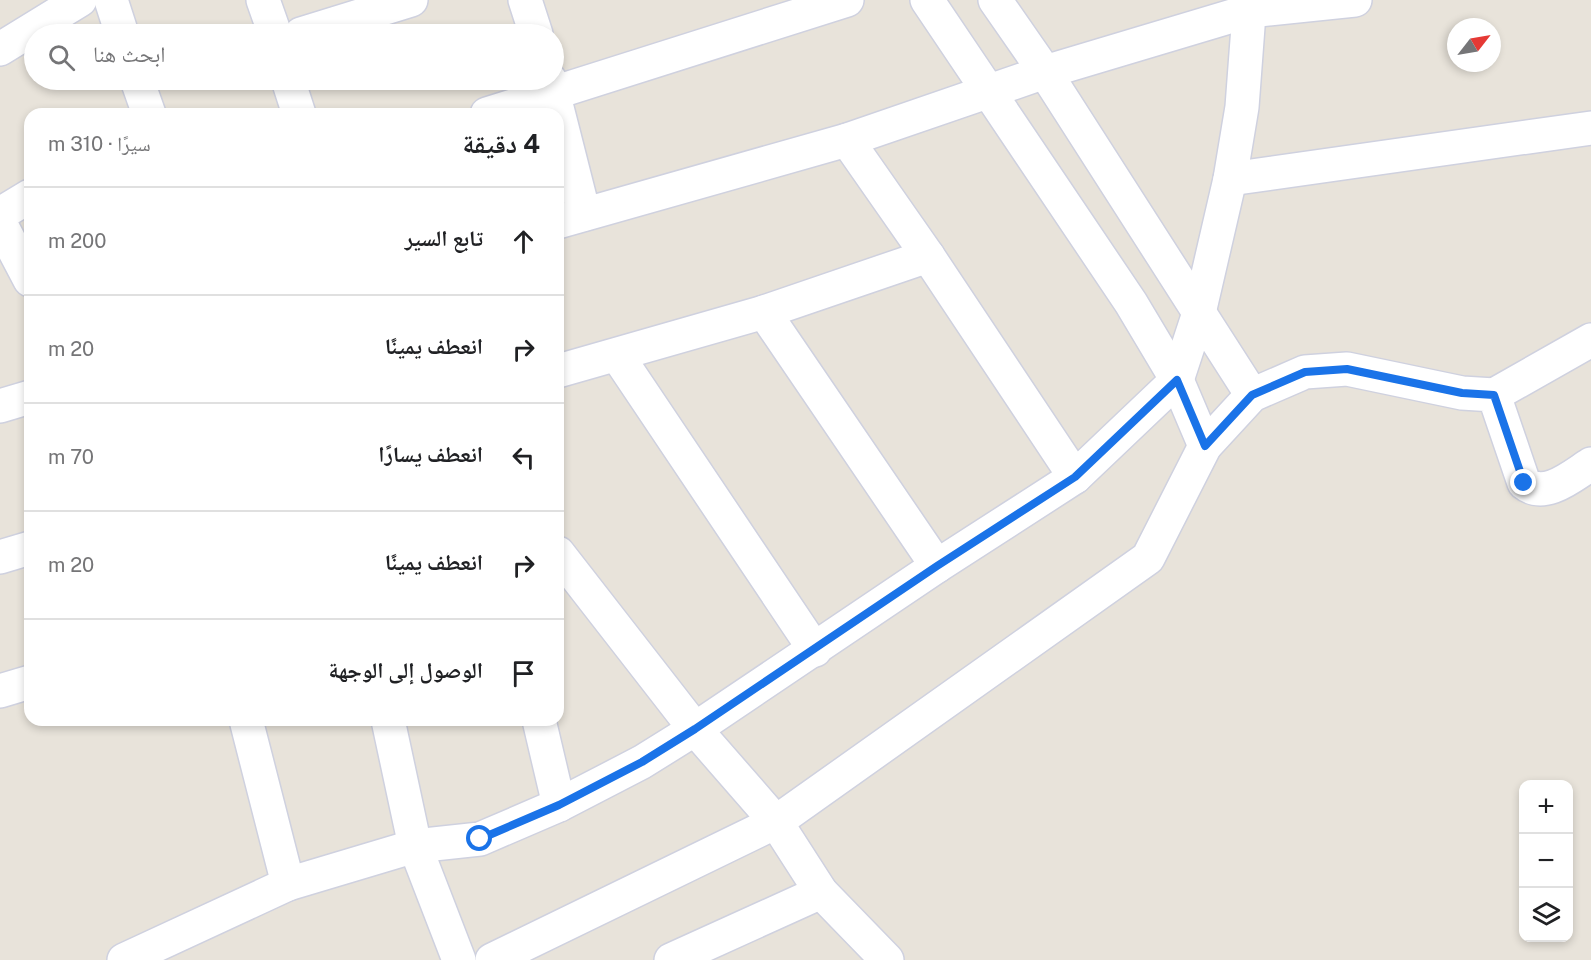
<!DOCTYPE html>
<html lang="ar">
<meta charset="utf-8">
<style>
body{margin:0;font-family:"Public Sans","Noto Naskh Arabic",sans-serif;background:#f6f6f6;color:#202124;direction:rtl}
.controls{position:absolute;right:18px;bottom:18px;display:grid;overflow:hidden;border-radius:12px;box-shadow:0 3px 9px #0003}
.controls button{width:54px;height:54px;display:grid;place-items:center;padding:0;border:0;border-bottom:2px solid #e0e0e0;background:#fff;color:#202124;font:30px sans-serif}
.compass{position:absolute;left:1447px;top:18px;width:54px;height:54px;border-radius:50%;background:#fff;box-shadow:0 3px 9px #0003;rotate:59deg}
.stop{position:absolute;width:18px;height:18px;margin:-14px;border:4px solid #1a73e8;border-radius:50%;background:#fff}
.stop.end{background:#1a73e8;border-color:#fff;box-shadow:0 2px 6px #0008}
.list{margin:0;padding:0;list-style:none}
h2{display:flex;justify-content:space-between;align-items:center;height:78px;margin:0;padding:0 24px;font-size:26px}
h2 small{font-size:20px;font-weight:400;color:#757577}
.list li{display:grid;grid-template-columns:39px 1fr auto;gap:18px;align-items:center;box-sizing:border-box;height:108px;padding:0 24px;border-top:2px solid #e0e0e0}
.list b{display:block;font-size:22px;white-space:nowrap}
.list em{font-size:20px;font-style:normal;color:#757577}
.icon{flex:none;width:33px;height:33px;fill:none;stroke:currentColor;stroke-width:2;stroke-linecap:round;stroke-linejoin:round}
.map{position:relative;flex:none;width:1591px;height:960px;overflow:hidden;direction:ltr}
.search{position:absolute;background:#fff;box-shadow:0 3px 9px #0003;left:24px;top:24px;width:540px;height:66px;display:flex;align-items:center;gap:15px;box-sizing:border-box;padding:0 21px;border-radius:33px;color:#757577;font-size:22px}
.panel{position:absolute;background:#fff;box-shadow:0 3px 9px #0003;left:24px;top:108px;width:540px;height:618px;border-radius:18px;direction:rtl}
.map>svg:first-child{display:block}
.lines{fill:none;stroke-linecap:round;stroke-linejoin:round}
.minor-casing{stroke:#cfd1df;stroke-width:36}
.minor{stroke:#fff;stroke-width:33}
.route{stroke:#1a73e8;stroke-width:8}
</style>
<div class="map">
<svg width="1591" height="960" viewBox="0 0 1591 960">
<rect width="100%" height="100%" fill="#e8e3da"/>
<g class="lines">
<!-- minor casing -->
<g class="minor-casing">
<g id="minor">
<polyline points="111,0 122,34"/>
<polyline points="263,0 275,34"/>
<polyline points="525,0 536,34"/>
<polyline points="927,0 1131,303 1177,380 1205,446"/>
<polyline points="995,0 1045,72 1252,395"/>
<polyline points="301,34 411,0"/>
<polyline points="0,49 80,0"/>
<polyline points="137,80 149,114"/>
<polyline points="288,80 299,114"/>
<polyline points="550,80 584,214"/>
<polyline points="487,114 847,0"/>
<polyline points="847,140 928,256 1075,477"/>
<polyline points="1230,179 1591,128"/>
<polyline points="0,214 30,196"/>
<polyline points="558,222 847,140 1045,72 1249,11 1355,0"/>
<polyline points="0,223 30,280"/>
<polyline points="764,312 937,566"/>
<polyline points="617,355 815,650"/>
<polyline points="558,371 764,312 928,256"/>
<polyline points="1494,395 1591,340"/>
<polyline points="0,406 30,397"/>
<polyline points="558,553 695,729 776,822 821,892 887,960"/>
<polyline points="0,557 30,548"/>
<polyline points="0,691 30,682"/>
<polyline points="246,720 288,884"/>
<polyline points="388,720 415,846 459,960"/>
<polyline points="539,720 559,805"/>
<polyline points="124,960 288,884 415,846 480,839 559,805 642,762 695,729 937,566 1075,477 1177,380 1199,313 1230,179 1242,107 1250,0"/>
<path d="M492 960 776 822 1148 558 1205 446 1252 395 1305 372 1347 369 1462 393 1494 395 1524 483C1545 500 1572 476 1591 464"/>
<polyline points="671,960 821,892"/>
</g>
</g>
<!-- minor -->
<use href="#minor" class="minor"/>
</g>
<g class="lines">
<!-- route -->
<polyline class="route" points="480,839 559,805 642,762 695,729 937,566 1075,477 1177,380 1205,446 1252,395 1305,372 1347,369 1462,393 1494,395 1524,483"/>
</g>
</svg>
<div class="controls">
<button>+</button>
<button>−</button>
<button><svg class="icon" aria-label="layers" viewBox="0 0 24 24"><path d="M12 4l9 5-9 5-9-5zM3 14l9 5 9-5"/></svg></button>
</div>
<svg class="compass" viewBox="-18 -18 36 36"><path d="M0-13l5 13h-10z" fill="#e53935"/><path d="M0 13l5-13h-10z" fill="#757577"/></svg>
<div class="stop" style="left:480px;top:839px"></div>
<div class="stop end" style="left:1524px;top:483px"></div>
<div class="search"><svg class="icon" aria-label="search" viewBox="0 0 24 24"><circle cx="10" cy="10" r="6"/><path d="M15 15l6 6"/></svg>ابحث هنا</div>
<section class="panel">
<h2>4 دقيقة<small>سيرًا · 310 m</small></h2>
<ul class="list">
<li><svg class="icon" aria-label="ahead" viewBox="0 0 24 24"><path d="M12 20V5M6 11l6-6 6 6"/></svg><div><b>تابع السير</b></div><em>200 m</em></li>
<li><svg class="icon" aria-label="right" viewBox="0 0 24 24"><path d="M7 20v-9h11M14 6l5 5-5 5"/></svg><div><b>انعطف يمينًا</b></div><em>20 m</em></li>
<li><svg class="icon" aria-label="left" viewBox="0 0 24 24"><path d="M17 20v-9H6M10 6l-5 5 5 5"/></svg><div><b>انعطف يسارًا</b></div><em>70 m</em></li>
<li><svg class="icon" aria-label="right" viewBox="0 0 24 24"><path d="M7 20v-9h11M14 6l5 5-5 5"/></svg><div><b>انعطف يمينًا</b></div><em>20 m</em></li>
<li><svg class="icon" aria-label="arrive" viewBox="0 0 24 24"><path d="M6 21V4h12l-3 4 3 4H6"/></svg><div><b>الوصول إلى الوجهة</b></div></li>
</ul>
</section>
</div>
